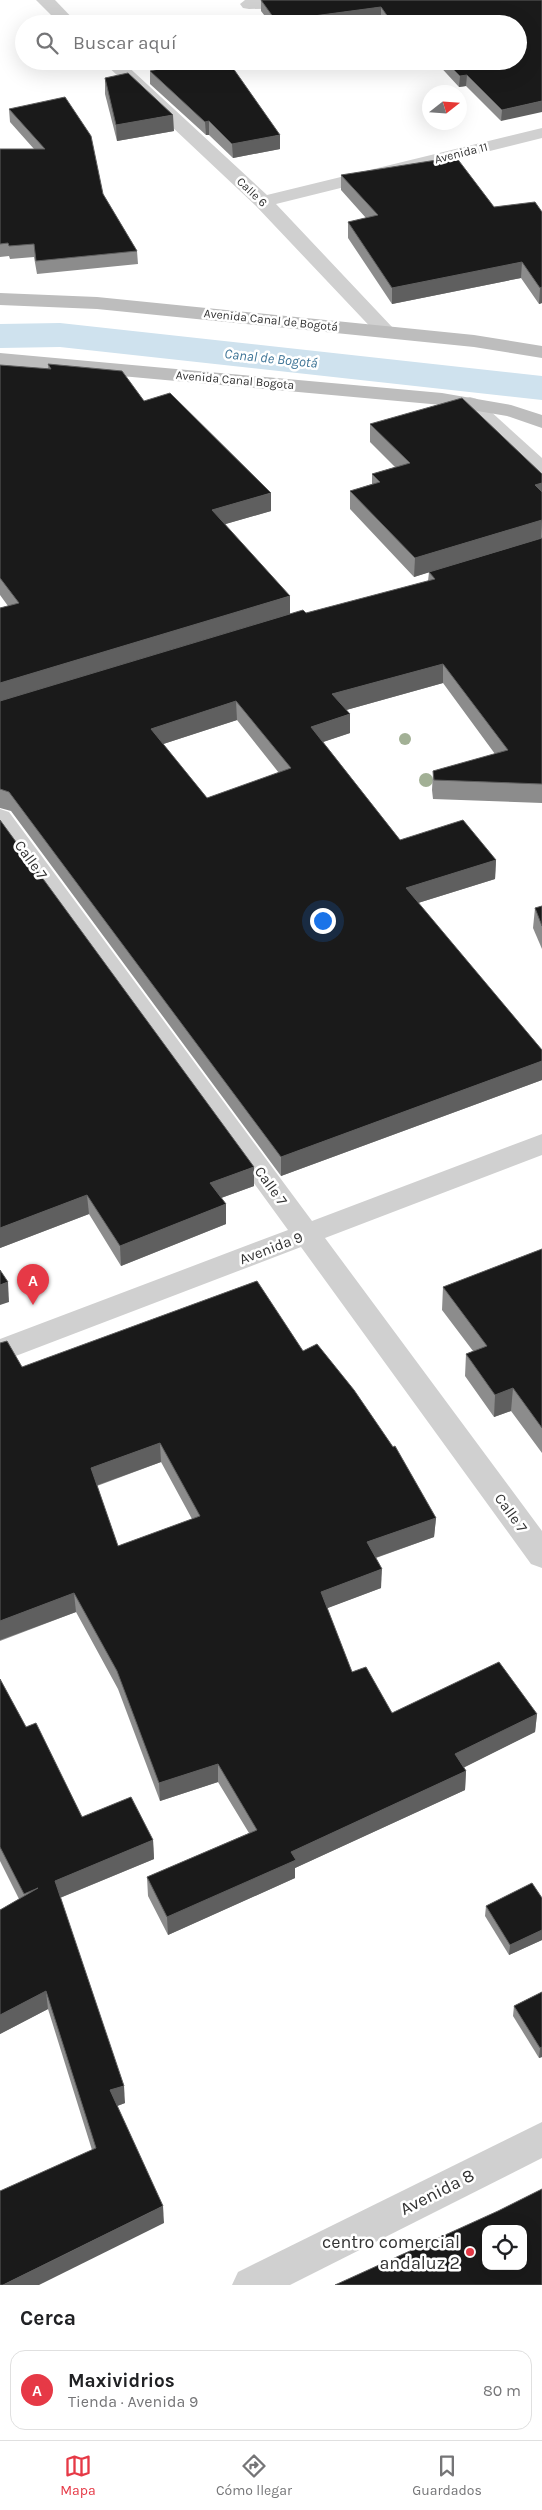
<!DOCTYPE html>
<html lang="es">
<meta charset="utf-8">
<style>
body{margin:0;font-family:Karla,sans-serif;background:#f6f6f6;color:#202124}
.controls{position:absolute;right:15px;bottom:15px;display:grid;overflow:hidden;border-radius:10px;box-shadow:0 5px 20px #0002}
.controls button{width:45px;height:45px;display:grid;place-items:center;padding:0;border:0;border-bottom:1px solid #e0e0e0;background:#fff;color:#202124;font:25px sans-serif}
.compass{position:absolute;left:422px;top:85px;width:45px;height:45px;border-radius:50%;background:#fff;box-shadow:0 5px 20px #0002;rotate:73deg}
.you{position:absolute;left:322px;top:920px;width:18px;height:18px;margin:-12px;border:4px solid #fff;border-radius:50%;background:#1a73e8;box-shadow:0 0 0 8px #1a73e833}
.badge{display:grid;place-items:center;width:32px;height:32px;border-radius:50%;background:#e63946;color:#fff;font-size:16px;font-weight:700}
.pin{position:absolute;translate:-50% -41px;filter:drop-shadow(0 1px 2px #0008)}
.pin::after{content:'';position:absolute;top:26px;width:18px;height:15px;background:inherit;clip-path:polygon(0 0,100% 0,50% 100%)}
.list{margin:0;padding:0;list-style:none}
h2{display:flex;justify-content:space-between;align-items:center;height:65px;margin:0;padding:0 20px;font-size:21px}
h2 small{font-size:16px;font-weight:400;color:#757577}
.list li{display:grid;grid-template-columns:32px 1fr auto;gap:15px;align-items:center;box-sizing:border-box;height:80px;margin:0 10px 10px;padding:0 10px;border:1px solid #e0e0e0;border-radius:15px}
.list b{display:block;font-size:19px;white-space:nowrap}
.list p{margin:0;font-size:16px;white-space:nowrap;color:#757577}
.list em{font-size:16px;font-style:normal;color:#757577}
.icon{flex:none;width:28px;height:28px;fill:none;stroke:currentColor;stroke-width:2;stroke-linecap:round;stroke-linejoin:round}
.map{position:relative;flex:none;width:542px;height:2285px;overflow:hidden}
.search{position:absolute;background:#fff;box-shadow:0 5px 20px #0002;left:15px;right:15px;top:15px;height:55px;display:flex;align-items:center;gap:12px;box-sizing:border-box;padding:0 18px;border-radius:28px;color:#757577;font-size:19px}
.sheet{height:155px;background:#fff}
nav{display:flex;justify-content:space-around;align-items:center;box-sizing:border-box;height:70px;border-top:1px solid #e0e0e0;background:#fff;font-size:14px;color:#757577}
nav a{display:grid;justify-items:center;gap:2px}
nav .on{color:#e63946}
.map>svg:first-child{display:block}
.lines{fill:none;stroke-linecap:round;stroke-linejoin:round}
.canal{fill:#cfe2ee;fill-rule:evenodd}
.minor{fill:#d0d0d0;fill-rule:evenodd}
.secondary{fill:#bdbdbd;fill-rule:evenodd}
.tree{fill:#a2b095}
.wall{fill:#8c8c8c;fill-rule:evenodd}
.shaded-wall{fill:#5f5f5f}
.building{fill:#1a1a1a;stroke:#5f5f5f;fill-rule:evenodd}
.poi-dot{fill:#e63946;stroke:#fff;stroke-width:2}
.labels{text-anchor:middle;stroke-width:5;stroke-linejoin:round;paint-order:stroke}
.far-street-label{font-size:12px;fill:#333;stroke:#fff}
.far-water-label{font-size:14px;font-style:italic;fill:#3f7597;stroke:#fff}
.street-label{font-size:15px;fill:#333;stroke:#fff}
.near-street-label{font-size:18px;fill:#333;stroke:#fff}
.near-poi-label{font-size:18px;fill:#333;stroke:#fff;text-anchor:end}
</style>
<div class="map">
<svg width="542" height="2285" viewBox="0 0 542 2285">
<rect width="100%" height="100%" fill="#fff"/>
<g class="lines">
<!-- canal -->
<polygon class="canal" points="60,323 542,376 542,400 60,347 0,348 0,324"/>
<!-- minor -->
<g class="minor">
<polygon points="36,0 55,0 78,24 60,24"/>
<polygon points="245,0 304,0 307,3 304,7 298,8 249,9 243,8 240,4"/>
<polygon points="102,61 122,61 267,195 542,128 542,138 276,204 393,328 396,332 393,336 386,338 379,336 256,206"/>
<polygon points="470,397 477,399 542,458 542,475 534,474 463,407 460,403 463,399"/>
<polygon points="0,809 9,812 312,1221 542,1134 542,1155 325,1238 542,1531 542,1568 531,1564 301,1247 0,1362 0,1339 288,1230 0,834"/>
<polygon points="542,2122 542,2158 290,2285 232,2285 238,2272"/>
</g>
<!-- secondary -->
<g class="secondary">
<polygon points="0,293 97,297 474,335 542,346 542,358 474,347 97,309 0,305"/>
<polygon points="0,353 442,393 511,405 542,415 542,428 507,416 442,405 0,365"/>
</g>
</g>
<!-- trees -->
<g class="tree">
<circle cx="405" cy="739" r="6"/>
<circle cx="426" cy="780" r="7"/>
</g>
<!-- wall -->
<g class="wall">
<polygon points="261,0 542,0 501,121 466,86 459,87 435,61 518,61 518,24 385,24 381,18 338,24 271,24 261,11"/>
<polygon points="161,61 228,61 280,149 233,158 209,135 206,135 150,84 150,71 166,67"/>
<polygon points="105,78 174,131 117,141 105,94"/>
<polygon points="9,109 103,194 137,251 138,264 37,274 34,257 10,259 9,256 0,257 0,149 34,149 10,122"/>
<polygon points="341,175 494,207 542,212 542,303 539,304 521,278 392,304 348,238 348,222 366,218 341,190"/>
<path d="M48 364 144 401 271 511 225 524 290 614 306 613 428 581 429 572 414 577 350 509V491L372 484V474L395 467 370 442V424L542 474V803L433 799 432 790 433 771 495 754 443 683 346 710 350 714V733L323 742 400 840 496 860 495 879 418 903 542 1050V1080L281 1176 11 811 0 808V608L8 606 0 595V365L48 369ZM237 720 279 773 207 798 163 744Z"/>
<polygon points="0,820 254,1186 221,1198 226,1224 121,1266 89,1214 0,1248"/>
<polygon points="542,906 542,949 533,928 535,908"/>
<polygon points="542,1249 542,1453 511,1411 494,1417 465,1376 466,1354 473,1351 442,1310 443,1287"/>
<path d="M0 1343 22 1367 303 1351 436 1518 434 1537 376 1558 381 1588 327 1608 352 1672 392 1713 537 1714 535 1732 464 1767 466 1771 465 1790 295 1868V1878L168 1935 148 1896 147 1877 249 1833 218 1782 160 1801 118 1689 76 1612 0 1641ZM161 1462 192 1519 118 1546 97 1486Z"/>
<polygon points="0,1679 26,1727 82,1817 153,1840 154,1859 60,1898 125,2103 117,2106 164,2223 92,2150 48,2009 0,2034 0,1910 19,1899 0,1861"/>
<polygon points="542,1898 542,1940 509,1955 485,1916 486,1906"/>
<polygon points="542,1992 542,2057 539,2058 513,2016 514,2006"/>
</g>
<!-- shaded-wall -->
<g class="shaded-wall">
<polygon points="381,7 381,18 338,24 276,24 276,21"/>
<polygon points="467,75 466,86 459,87 460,76"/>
<polygon points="542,101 542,112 501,121 502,110"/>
<polygon points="173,115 174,131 117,141 116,125"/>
<polygon points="209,121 209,135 206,135 205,122"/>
<polygon points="280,135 280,149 233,158 232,144"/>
<polygon points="522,262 521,278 392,304 392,288"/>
<polygon points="542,287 542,303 539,304 540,288"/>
<polygon points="542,483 542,502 535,485"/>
<polygon points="271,493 271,511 212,528 212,510"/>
<polygon points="542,520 541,538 414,577 415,558"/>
<polygon points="290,596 290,614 0,702 0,683"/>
<polygon points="443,664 443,683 332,714 332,694"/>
<polygon points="236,701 237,720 151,748 151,729"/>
<polygon points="350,714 350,733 311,746 311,727"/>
<polygon points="496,860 495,879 405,907 406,888"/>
<polygon points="542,1061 542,1080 281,1176 281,1157"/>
<polygon points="254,1167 254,1186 210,1202 210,1183"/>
<polygon points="87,1195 89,1214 0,1248 0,1228"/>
<polygon points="226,1204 226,1224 121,1266 120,1246"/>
<polygon points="8,1282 9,1302 0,1305 0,1285"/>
<polygon points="513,1388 511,1411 494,1417 495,1395"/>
<polygon points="160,1443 161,1462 92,1487 91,1468"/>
<polygon points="436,1518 434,1537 366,1561 367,1542"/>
<polygon points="382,1569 381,1588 320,1611 321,1592"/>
<polygon points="74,1593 76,1612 0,1640 0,1621"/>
<polygon points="537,1714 535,1732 453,1773 455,1754"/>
<polygon points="218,1764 218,1782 160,1801 159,1783"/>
<polygon points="466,1771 465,1790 295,1868 295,1878 168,1935 167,1917 291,1852"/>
<polygon points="153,1840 154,1859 57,1899 55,1881"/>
<polygon points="542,1930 542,1940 509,1955 510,1945"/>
<polygon points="46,1991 48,2009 0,2034 0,2015"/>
<polygon points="542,2047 542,2057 539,2058 540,2048"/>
<polygon points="124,2086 125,2103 112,2108 110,2090"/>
<polygon points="163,2206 164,2223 39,2285 3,2285"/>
</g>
<!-- building -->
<g class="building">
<polygon points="261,0 542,0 542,101 502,110 467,75 460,76 445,61 518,61 518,24 393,24 381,7 276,21"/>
<polygon points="172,61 228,61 280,135 232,144 209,121 205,122 150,71 175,65"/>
<polygon points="128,73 173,115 116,125 105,78"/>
<polygon points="65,97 91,136 103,194 137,251 36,261 34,244 9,246 8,243 0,244 0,149 45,149 9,109"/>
<polygon points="456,157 494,207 535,202 542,212 542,287 540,288 522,262 392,288 348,222 378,215 341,175"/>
<polygon points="48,364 122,371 144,401 170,393 271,493 212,510 290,596 0,683 0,608 19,603 0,578 0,365 51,369"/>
<polygon points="462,398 542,474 542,483 535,485 542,492 542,520 415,558 350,491 380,482 372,474 410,463 370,424"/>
<path d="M542 538V784L434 780 433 771 508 750 443 664 332 694 350 714 311 727 400 840 463 820 496 860 406 888 542 1050V1061L281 1157 9 792 0 789V701L303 610 306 613 435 579 429 572ZM236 701 291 768 207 798 151 729Z"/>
<polygon points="0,820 254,1167 210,1183 226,1204 120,1246 87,1195 0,1228"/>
<polygon points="542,906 542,926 535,908"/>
<polygon points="542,1249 542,1428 513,1388 495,1395 466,1354 487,1346 443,1287"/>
<polygon points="0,1270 8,1282 0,1285"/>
<path d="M257 1281 303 1351 317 1344 354 1390 393 1447 395 1446 436 1518 367 1542 382 1569 321 1592 352 1672 366 1667 392 1713 499 1662 537 1714 455 1754 466 1771 291 1852 296 1860 167 1917 147 1877 257 1830 218 1764 159 1783 117 1671 74 1593 0 1621V1343L7 1341 22 1367ZM160 1443 200 1516 118 1546 91 1468Z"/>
<polygon points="0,1679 26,1727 36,1723 82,1817 131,1797 153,1840 55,1881 124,2086 110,2090 163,2206 3,2285 0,2285 0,2191 96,2148 46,1991 0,2015 0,1910 38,1888 24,1894 0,1847"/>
<polygon points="532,1883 542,1898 542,1930 510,1945 486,1906"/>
<polygon points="542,1992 542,2047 540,2048 514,2006"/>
<path d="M542 2189V2285H335L498 2211ZM486 2229H523V2266H486Z"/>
</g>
<!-- markers -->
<circle class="poi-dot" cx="470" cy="2252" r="5"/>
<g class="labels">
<!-- far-street labels -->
<g class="far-street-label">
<text transform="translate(461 153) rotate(-14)" y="4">Avenida 11</text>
<text transform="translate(252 192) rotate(44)" y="4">Calle 6</text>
<text transform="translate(271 320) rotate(6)" y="4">Avenida Canal de Bogotá</text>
<text transform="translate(235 380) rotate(5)" y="4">Avenida Canal Bogota</text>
</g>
<!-- far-water labels -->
<g class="far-water-label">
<text transform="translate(271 358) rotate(6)" y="5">Canal de Bogotá</text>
</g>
<!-- street labels -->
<g class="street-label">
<text transform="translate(31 860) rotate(54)" y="5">Calle 7</text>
<text transform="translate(271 1186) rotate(54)" y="5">Calle 7</text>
<text transform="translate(271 1248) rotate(-21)" y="5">Avenida 9</text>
<text transform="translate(511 1513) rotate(54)" y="5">Calle 7</text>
</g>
<!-- near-street labels -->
<g class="near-street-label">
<text transform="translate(437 2192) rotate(-27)" y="6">Avenida 8</text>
</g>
<!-- near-poi labels -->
<g class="near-poi-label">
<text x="460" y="2248">centro comercial<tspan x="460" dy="21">andaluz 2</tspan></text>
</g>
</g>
</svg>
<div class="controls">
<button><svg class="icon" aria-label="locate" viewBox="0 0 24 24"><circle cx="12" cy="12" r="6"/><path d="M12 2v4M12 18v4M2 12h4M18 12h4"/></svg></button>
</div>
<svg class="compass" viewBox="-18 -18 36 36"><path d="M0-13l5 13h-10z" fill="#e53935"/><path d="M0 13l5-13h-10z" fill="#757577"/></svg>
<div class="you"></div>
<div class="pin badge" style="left:33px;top:1305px">A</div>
<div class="search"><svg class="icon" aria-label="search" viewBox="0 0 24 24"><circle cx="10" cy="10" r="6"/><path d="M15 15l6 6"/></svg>Buscar aquí</div>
</div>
<section class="sheet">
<h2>Cerca<small></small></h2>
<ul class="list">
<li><span class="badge">A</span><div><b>Maxividrios</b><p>Tienda · Avenida 9</p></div><em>80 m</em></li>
</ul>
</section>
<nav>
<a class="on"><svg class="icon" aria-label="map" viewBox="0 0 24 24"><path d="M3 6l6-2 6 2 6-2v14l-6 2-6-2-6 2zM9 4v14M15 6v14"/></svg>Mapa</a>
<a><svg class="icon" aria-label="directions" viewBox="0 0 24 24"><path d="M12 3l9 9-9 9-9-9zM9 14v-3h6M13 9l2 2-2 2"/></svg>Cómo llegar</a>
<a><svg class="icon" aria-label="saved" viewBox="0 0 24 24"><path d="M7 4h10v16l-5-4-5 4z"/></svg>Guardados</a>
</nav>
